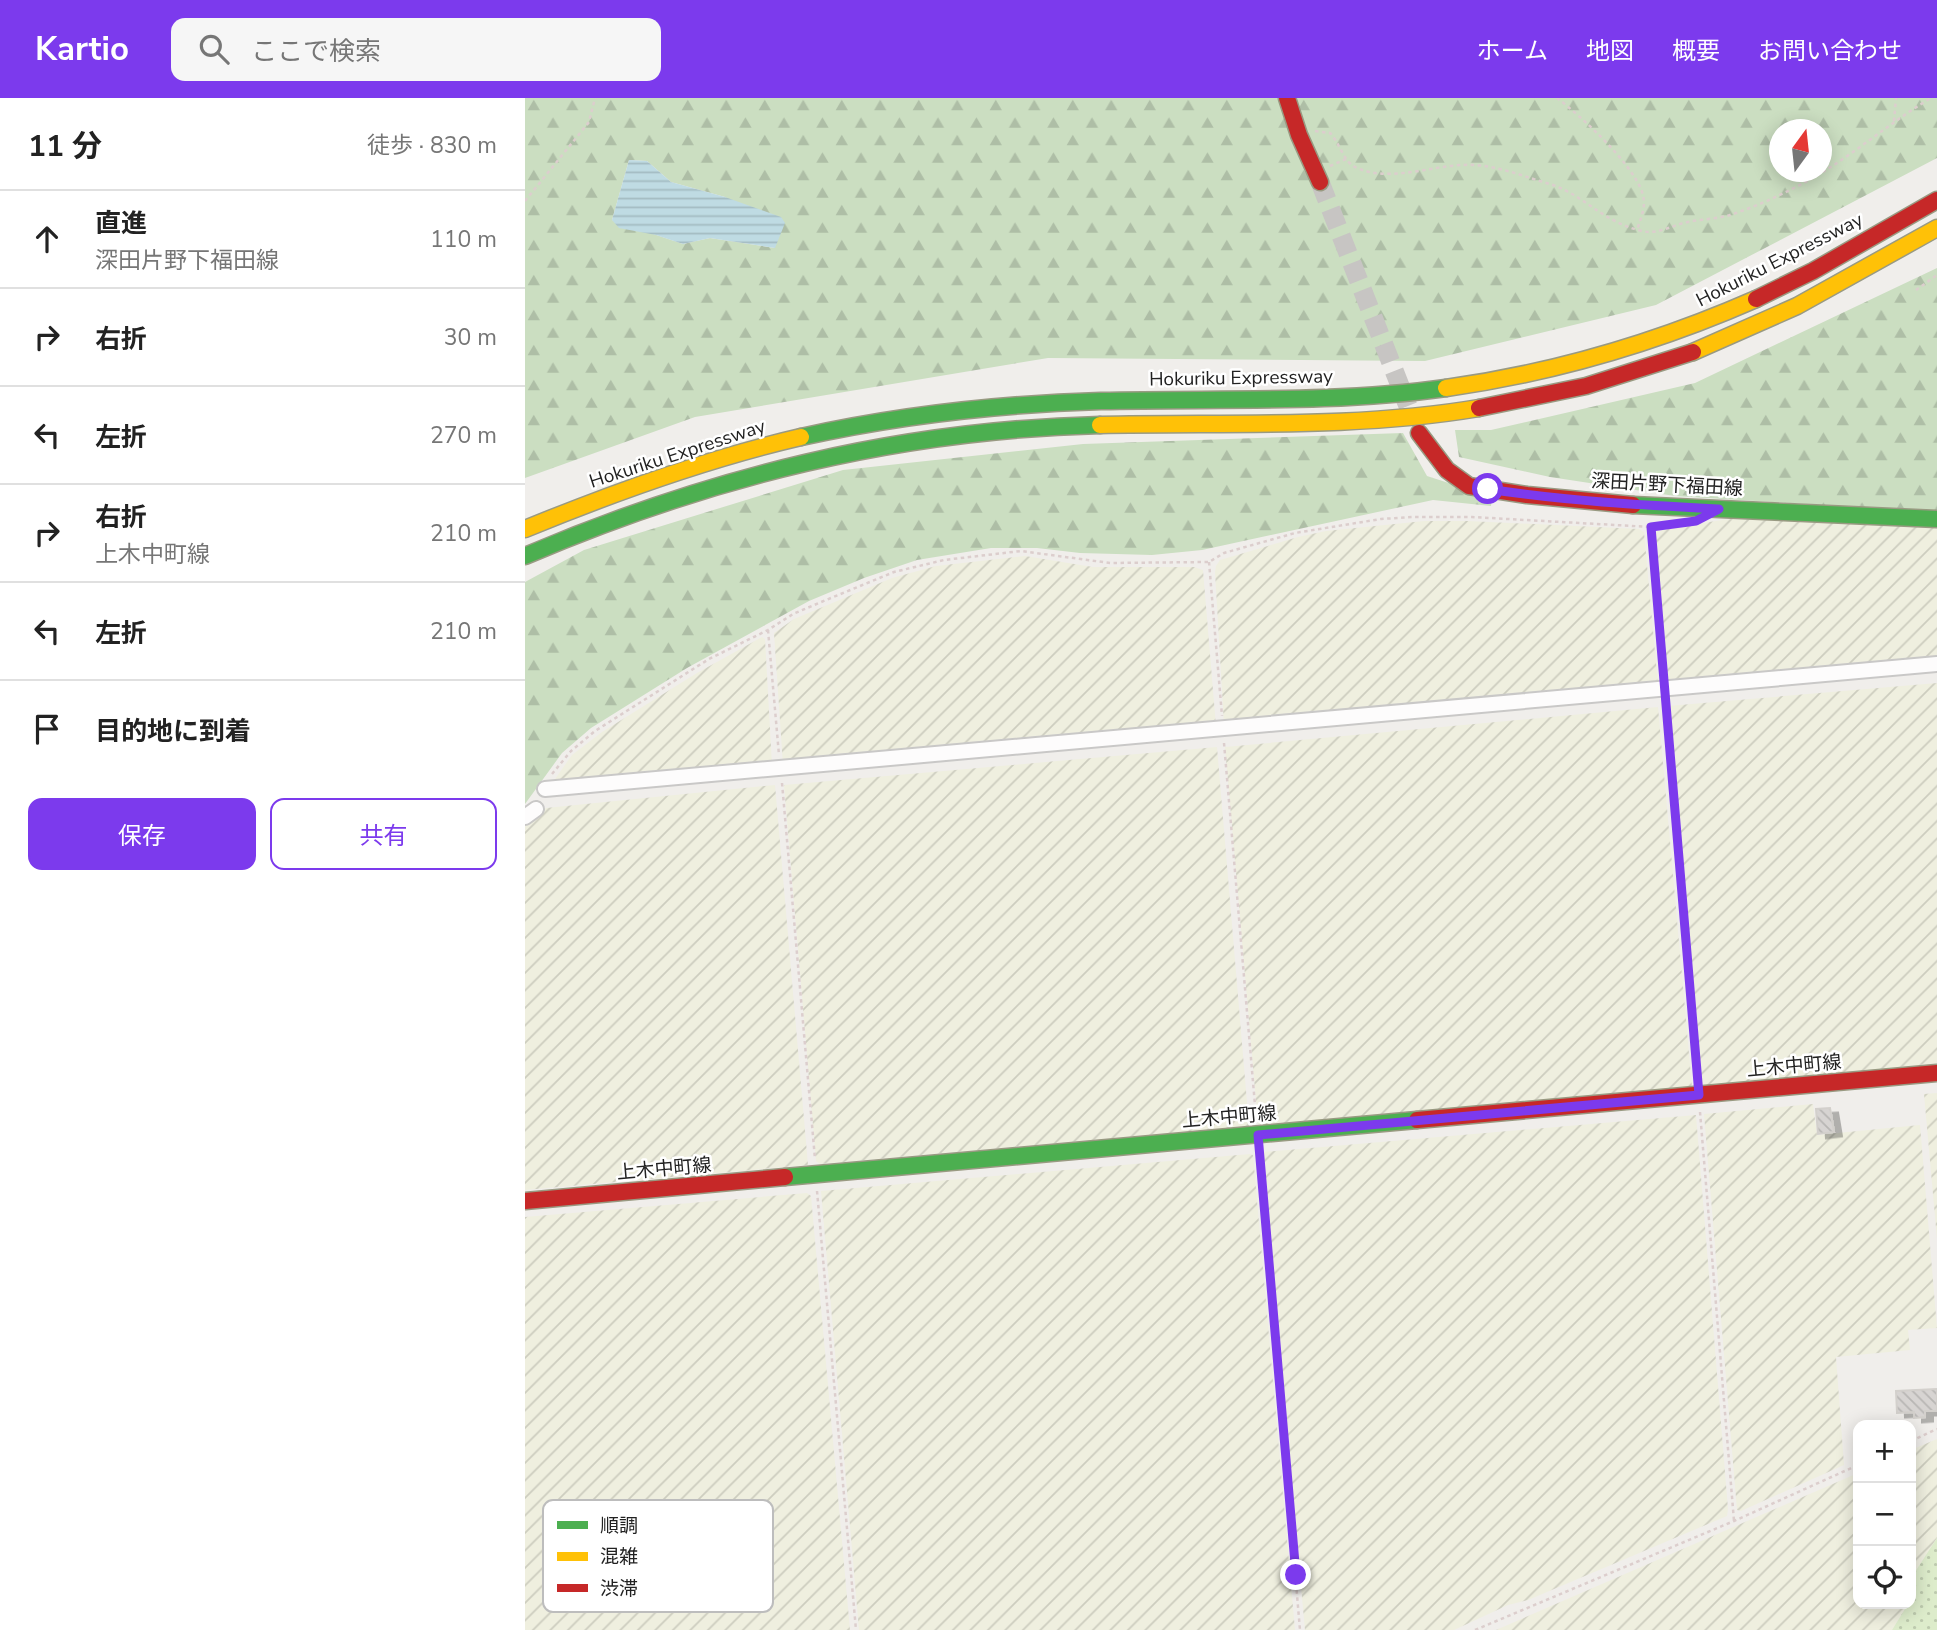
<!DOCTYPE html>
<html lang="ja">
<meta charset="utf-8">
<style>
body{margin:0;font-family:"Nunito Sans","Noto Sans JP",sans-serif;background:#f6f6f6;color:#222}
.controls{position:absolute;right:21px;bottom:21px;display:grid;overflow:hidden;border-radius:14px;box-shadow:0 4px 18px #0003}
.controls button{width:63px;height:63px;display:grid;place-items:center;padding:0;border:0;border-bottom:2px solid #e0e0e0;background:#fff;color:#222;font:35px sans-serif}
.compass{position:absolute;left:1244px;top:21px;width:63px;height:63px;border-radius:50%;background:#fff;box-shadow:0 4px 18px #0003;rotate:15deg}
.stop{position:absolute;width:21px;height:21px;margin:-16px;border:5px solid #7c3aed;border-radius:50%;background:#fff}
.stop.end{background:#7c3aed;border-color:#fff;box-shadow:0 2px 7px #0008}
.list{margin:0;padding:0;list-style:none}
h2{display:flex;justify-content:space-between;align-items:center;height:91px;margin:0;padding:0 28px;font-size:30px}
h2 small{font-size:23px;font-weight:400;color:#767676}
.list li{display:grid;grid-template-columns:46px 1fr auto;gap:21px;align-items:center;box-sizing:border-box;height:98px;padding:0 28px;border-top:2px solid #e0e0e0}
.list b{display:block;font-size:26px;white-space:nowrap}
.list p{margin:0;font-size:23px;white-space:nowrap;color:#767676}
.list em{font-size:23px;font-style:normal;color:#767676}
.actions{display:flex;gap:14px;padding:21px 28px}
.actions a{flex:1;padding:16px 0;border:2px solid #7c3aed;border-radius:14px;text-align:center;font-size:24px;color:#7c3aed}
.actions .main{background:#7c3aed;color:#fff}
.icon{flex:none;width:38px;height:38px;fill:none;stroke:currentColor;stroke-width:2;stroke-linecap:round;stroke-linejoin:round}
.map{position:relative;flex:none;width:1412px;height:1532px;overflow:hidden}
header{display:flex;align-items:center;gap:42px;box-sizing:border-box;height:98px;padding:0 35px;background:#7c3aed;color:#fff}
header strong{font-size:33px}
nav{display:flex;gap:38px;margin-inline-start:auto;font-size:24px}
.search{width:490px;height:63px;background:#f6f6f6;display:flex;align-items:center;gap:18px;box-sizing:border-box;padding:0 24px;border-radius:14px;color:#767676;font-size:26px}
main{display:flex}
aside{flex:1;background:#fff}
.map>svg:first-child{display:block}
.farmland{fill:url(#farmland-furrows)}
.grass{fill:url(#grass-dots)}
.forest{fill:url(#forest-firs);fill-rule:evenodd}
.water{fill:url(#water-rules)}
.building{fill:url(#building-back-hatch);stroke:#d3d0cc;stroke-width:2;filter:url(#shadow)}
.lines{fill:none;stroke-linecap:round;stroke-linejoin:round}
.secondary-tunnel{stroke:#c7c5c3;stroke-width:19;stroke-dasharray:19 10;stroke-linecap:butt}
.street-casing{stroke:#c9c8c7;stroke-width:18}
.fast-casing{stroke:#999a82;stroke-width:19}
.slow-casing{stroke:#999a82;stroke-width:19}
.jam-casing{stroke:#999a82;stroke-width:19}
.path{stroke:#dccecd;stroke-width:2.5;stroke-dasharray:3.5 3.5;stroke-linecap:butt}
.street{stroke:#fdfcfc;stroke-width:14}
.fast{stroke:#4caf50;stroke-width:16}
.slow{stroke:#ffc107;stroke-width:16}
.jam{stroke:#c62828;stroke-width:16}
.route{stroke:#7c3aed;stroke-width:9}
.labels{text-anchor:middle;stroke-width:5;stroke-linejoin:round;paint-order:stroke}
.street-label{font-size:19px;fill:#222;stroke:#fff}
.key{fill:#fff;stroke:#bdbdbd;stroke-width:2}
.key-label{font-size:19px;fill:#222}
</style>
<header>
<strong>Kartio</strong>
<div class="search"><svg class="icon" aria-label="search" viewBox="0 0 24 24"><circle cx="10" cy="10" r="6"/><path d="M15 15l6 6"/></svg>ここで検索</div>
<nav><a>ホーム</a><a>地図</a><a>概要</a><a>お問い合わせ</a></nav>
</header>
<main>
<aside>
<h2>11 分<small>徒歩 · 830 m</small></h2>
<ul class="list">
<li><svg class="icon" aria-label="ahead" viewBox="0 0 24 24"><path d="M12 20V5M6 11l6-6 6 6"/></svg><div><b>直進</b><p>深田片野下福田線</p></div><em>110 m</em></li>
<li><svg class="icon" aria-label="right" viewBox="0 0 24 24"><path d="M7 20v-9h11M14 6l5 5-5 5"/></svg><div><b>右折</b></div><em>30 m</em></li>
<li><svg class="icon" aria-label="left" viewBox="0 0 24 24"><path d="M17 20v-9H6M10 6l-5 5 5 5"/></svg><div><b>左折</b></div><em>270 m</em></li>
<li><svg class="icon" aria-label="right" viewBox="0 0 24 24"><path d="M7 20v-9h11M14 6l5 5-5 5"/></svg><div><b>右折</b><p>上木中町線</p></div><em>210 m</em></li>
<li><svg class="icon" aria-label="left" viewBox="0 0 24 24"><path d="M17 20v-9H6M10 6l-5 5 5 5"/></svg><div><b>左折</b></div><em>210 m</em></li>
<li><svg class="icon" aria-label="arrive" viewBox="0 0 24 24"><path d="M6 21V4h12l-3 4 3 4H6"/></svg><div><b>目的地に到着</b></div></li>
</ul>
<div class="actions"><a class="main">保存</a><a>共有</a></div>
</aside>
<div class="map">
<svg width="1412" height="1532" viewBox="0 0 1412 1532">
<defs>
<pattern id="farmland-furrows" width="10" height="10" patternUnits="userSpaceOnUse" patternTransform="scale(1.75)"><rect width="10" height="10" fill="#efefdf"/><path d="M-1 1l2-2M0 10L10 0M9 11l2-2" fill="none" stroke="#cdcdbf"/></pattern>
<pattern id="grass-dots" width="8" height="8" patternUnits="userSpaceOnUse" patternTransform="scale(1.75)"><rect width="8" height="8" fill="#ddeccb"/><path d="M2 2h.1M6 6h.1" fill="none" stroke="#bdcaae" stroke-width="1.8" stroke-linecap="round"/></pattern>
<pattern id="forest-firs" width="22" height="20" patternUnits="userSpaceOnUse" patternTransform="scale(1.75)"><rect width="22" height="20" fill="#cbdec1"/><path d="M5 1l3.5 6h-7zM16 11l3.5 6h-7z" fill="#aebea6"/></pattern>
<pattern id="water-rules" width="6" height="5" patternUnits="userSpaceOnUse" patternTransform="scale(1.75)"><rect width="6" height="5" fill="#bfdbe3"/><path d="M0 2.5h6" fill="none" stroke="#a4bcc2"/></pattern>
<pattern id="building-back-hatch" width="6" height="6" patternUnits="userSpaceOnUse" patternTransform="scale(1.75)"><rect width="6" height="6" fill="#d7d4d2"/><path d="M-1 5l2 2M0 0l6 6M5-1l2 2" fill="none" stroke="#b8b6b4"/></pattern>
<filter id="shadow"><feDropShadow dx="8" dy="4.5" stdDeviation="0" flood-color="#0004"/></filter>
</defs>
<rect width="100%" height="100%" fill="#f0eeeb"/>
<!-- farmland -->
<g class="farmland">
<polygon points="1204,421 1376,427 1412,430 1412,563 1140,587 1129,437 1133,432"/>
<polygon points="899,423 943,423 1114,431 1119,434 1133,587 699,627 690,474 691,468 695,462 773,439 801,433"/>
<polygon points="500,458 568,469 669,469 678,472 691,628 258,667 249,535 269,521 367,480 411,468"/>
<polygon points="237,539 240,541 247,667 25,688 47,657 77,634 172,575"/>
<polygon points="1412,585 1412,965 1179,989 1175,987 1143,608"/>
<polygon points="1133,609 1167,989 737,1027 733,1026 700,649"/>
<polygon points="692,649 724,1028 295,1066 291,1063 259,687"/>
<polygon points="250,687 283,1067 0,1092 0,727 21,710"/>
<polygon points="1412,995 1412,1141 1399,996"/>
<polygon points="1288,1006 1292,1037 1395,1027 1412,1230 1383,1232 1385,1252 1311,1259 1319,1367 1216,1413 1212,1412 1179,1016"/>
<polygon points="1171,1017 1203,1411 1202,1418 1003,1502 983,1507 929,1532 780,1532 736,1057 738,1054"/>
<polygon points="725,1056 728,1057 770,1532 334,1532 296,1093"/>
<polygon points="282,1095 286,1098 325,1532 0,1532 0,1119"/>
<polygon points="1412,1341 1412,1440 1386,1480 1386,1352"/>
<polygon points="1333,1375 1333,1506 1383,1506 1367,1532 971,1532"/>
</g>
<!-- grass -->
<polygon class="grass" points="1412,1440 1412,1532 1367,1532 1383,1506 1386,1506 1390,1495 1386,1495 1386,1480"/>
<!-- forest -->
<g class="forest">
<path d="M0 0H1412V60L1131 207 900 263 523 260 170 319 0 380ZM1254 32H1296V74H1254ZM104 62 122 63 146 84 200 99 250 150 185 140 158 146 87 122Z"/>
<polygon points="1412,170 1412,414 1150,398 1025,379 934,359 930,332 966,332 1170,285"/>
<polygon points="878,335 902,378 967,399 966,408 908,402 677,452 627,457 555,455 512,450 466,450 392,462 339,480 284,503 162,570 66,630 37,655 0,706 0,484 59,452 318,372 558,346"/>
</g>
<!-- water -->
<polygon class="water" points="104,62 122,63 146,84 200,99 256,119 260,125 250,150 185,140 158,146 131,137 94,130 87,122"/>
<!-- building -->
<g class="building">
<polygon points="1305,1010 1309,1034 1293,1036 1291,1011"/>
<polygon points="1412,1291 1412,1313 1400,1313 1400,1319 1389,1320 1389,1314 1372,1315 1371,1293"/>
</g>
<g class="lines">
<!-- secondary-tunnel -->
<polyline class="secondary-tunnel" points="795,84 883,308"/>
<!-- street casing -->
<g class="street-casing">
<g id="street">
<polyline points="20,691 1412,566"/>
<polyline points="0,719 11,711"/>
</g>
</g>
<!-- fast casing -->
<g class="fast-casing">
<g id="fast">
<path d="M276 339C375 317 475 306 576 303 691 300 807 306 921 290"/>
<polyline points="1108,407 1412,421"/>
<path d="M0 458C185 379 373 332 575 327"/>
<polyline points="260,1079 892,1022"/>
</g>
</g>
<!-- slow casing -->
<g class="slow-casing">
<g id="slow">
<polyline points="1168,254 1272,208 1412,130"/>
<path d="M921 290C1028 275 1133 244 1231 201"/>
<path d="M575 327C701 324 830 331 954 310"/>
<path d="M0 431C90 394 181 361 276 339"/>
</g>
</g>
<!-- jam casing -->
<g class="jam-casing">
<g id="jam">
<polyline points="762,0 774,37 795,84"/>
<polyline points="1231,201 1288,173 1412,102"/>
<polyline points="954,310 1061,288 1168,254"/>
<polyline points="894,335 922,372 944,388 1002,397 1108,407"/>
<polyline points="892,1022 1412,975"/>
<polyline points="0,1103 260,1079"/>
</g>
</g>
<!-- path -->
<g class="path">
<path d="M1032 0C1057 19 1107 65 1117 94 1122 108 1116 119 1112 132"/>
<polyline points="1369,23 1371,0"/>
<path d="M790 33 805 35C815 45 818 63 830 69 863 85 905 68 938 67 967 65 1000 79 1028 87 1061 99 1078 124 1117 133 1133 137 1147 127 1163 124 1177 121 1192 121 1205 117 1242 105 1282 85 1315 63 1346 42 1374 19 1406 0"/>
<polyline points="805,68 821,61"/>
<polyline points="0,103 64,24 70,0"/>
<polyline points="1391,192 1412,177"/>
<polyline points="1126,429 1138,575"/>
<polyline points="684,464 697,618"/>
<polyline points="243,532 254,657"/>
<polyline points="1140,603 1172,980"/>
<polyline points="699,645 731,1019"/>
<polyline points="27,676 46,653 70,633 184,561 243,532 268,516 301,502 369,474 419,462 496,453 585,465 684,464 699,455 770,435 856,421 888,419 947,419 1126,429 1142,427"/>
<polyline points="257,685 290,1061"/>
<polyline points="1175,1014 1209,1423"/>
<polyline points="734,1053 775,1532"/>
<polyline points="292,1093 331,1532"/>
<polyline points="1386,1343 1412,1331"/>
<polyline points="950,1532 1209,1423 1333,1367"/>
</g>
<!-- street -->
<use href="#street" class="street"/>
<!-- fast -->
<use href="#fast" class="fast"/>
<!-- slow -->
<use href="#slow" class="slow"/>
<!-- jam -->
<use href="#jam" class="jam"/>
</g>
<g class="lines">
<!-- route -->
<path class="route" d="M771 1477 733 1037 1174 997 1126 429 1171 423 1194 411C1117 407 1039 403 963 391"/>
</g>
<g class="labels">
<!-- street labels -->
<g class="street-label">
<text transform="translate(1254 161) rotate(-27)" y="7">Hokuriku Expressway</text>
<text transform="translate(716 279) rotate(-1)" y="7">Hokuriku Expressway</text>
<text transform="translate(152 355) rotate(-18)" y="7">Hokuriku Expressway</text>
<text transform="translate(1142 386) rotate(3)" y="7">深田片野下福田線</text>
<text transform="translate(1269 967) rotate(-5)" y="7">上木中町線</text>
<text transform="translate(704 1018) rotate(-5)" y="7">上木中町線</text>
<text transform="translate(139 1070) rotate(-5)" y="7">上木中町線</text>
</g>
</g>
<!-- legend -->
<rect x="18" y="1402" width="230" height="112" rx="10" class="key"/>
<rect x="32" y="1423" width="31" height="8" fill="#4caf50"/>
<rect x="32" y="1454" width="31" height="9" fill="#ffc107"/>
<rect x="32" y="1486" width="31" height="8" fill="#c62828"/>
<g class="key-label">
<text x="75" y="1434">順調</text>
<text x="75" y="1465">混雑</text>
<text x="75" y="1497">渋滞</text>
</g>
</svg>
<div class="controls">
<button>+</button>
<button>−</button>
<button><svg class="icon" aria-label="locate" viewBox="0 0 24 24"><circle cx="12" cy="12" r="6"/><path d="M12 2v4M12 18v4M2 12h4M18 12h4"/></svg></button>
</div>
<svg class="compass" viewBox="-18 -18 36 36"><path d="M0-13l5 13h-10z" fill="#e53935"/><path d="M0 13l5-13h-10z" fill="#767676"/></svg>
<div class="stop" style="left:963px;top:391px"></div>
<div class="stop end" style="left:771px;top:1477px"></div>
</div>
</main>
